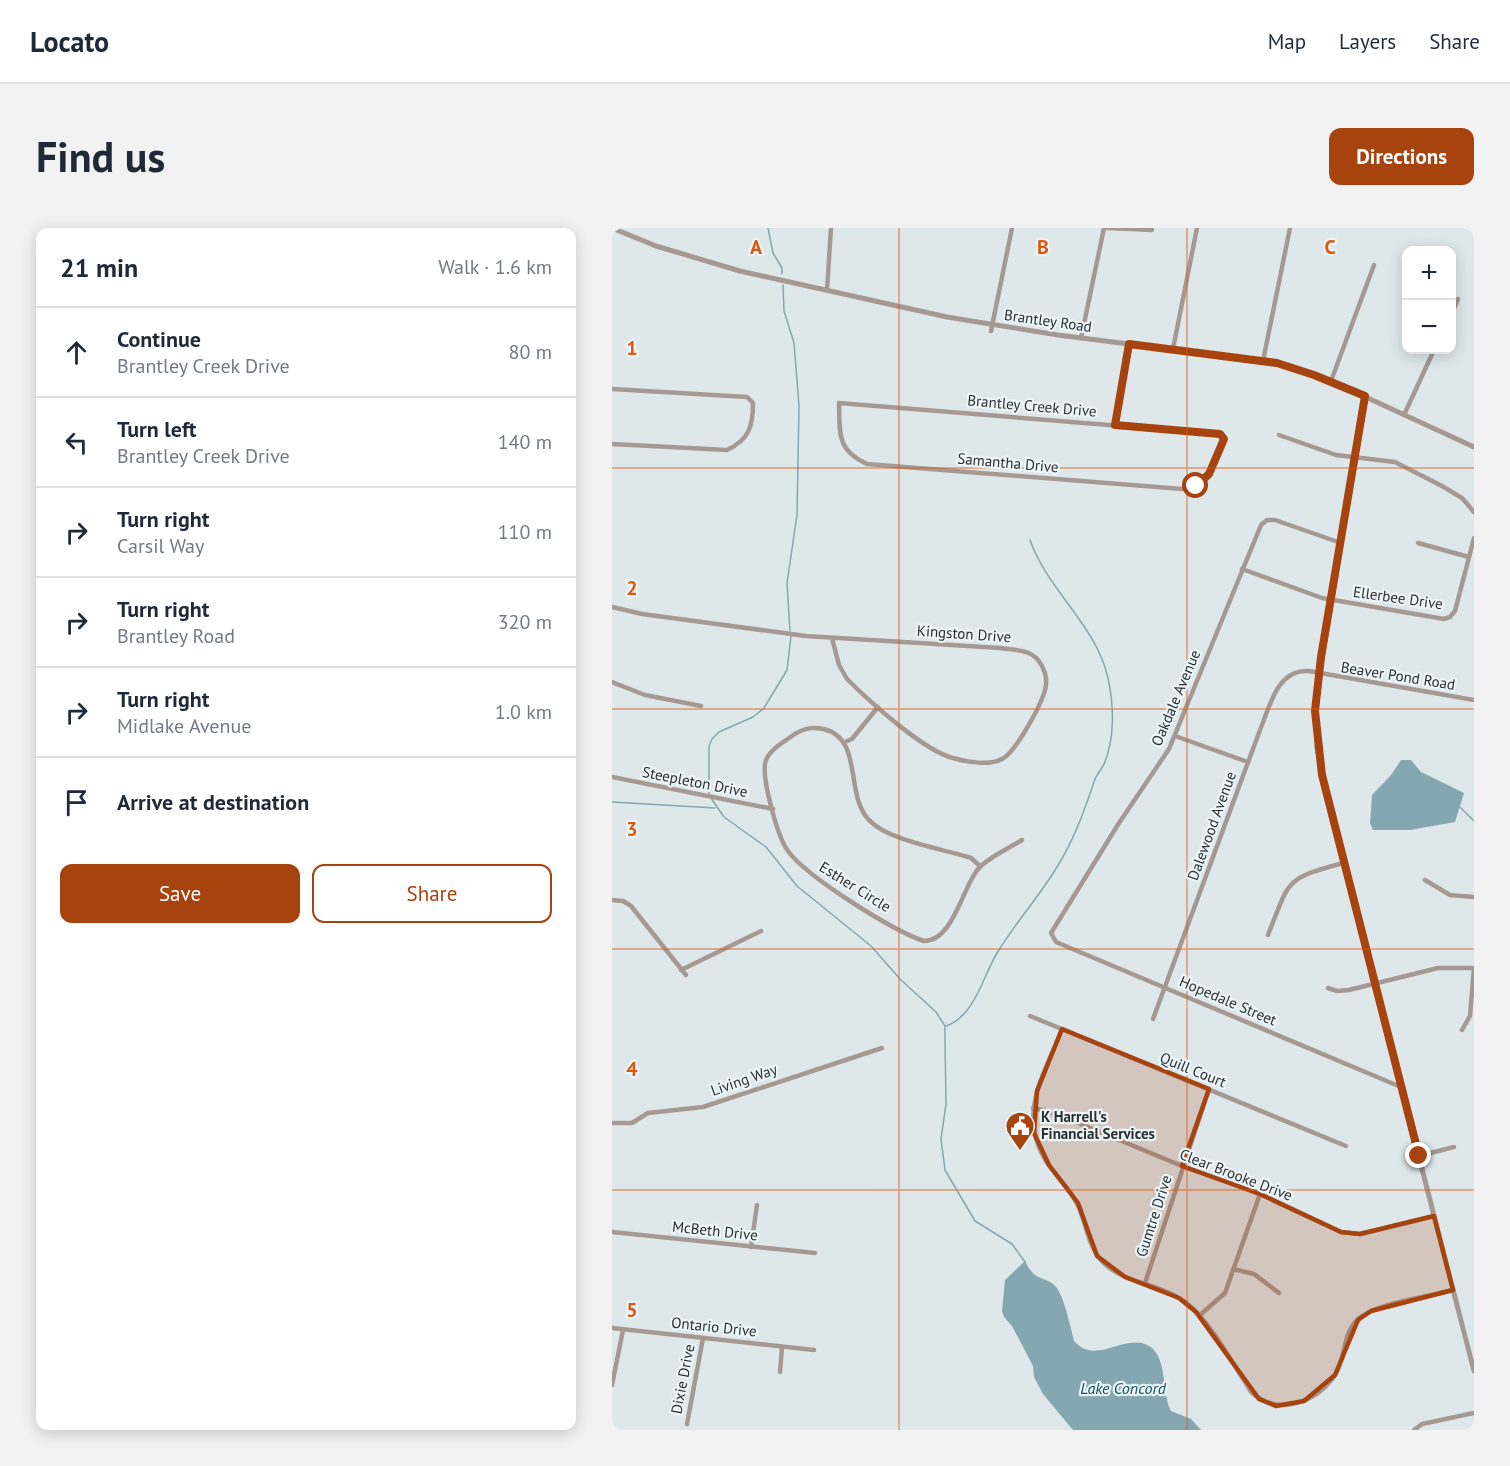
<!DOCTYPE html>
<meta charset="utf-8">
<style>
body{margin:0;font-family:"PT Sans",sans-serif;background:#f2f2f3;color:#1f2937}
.controls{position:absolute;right:18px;top:18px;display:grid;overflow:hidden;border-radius:12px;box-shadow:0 3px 15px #0003}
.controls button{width:54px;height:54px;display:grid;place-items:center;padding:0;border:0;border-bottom:2px solid #e0e1e3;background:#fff;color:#1f2937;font:30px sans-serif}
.stop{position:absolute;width:18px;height:18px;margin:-14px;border:4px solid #a7430f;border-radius:50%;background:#fff}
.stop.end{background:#a7430f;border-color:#fff;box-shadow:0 2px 6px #0008}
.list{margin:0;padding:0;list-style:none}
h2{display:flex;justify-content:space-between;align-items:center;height:78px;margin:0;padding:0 24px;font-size:26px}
h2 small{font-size:20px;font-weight:400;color:#747a83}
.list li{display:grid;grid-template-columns:39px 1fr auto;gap:18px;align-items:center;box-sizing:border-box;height:90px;padding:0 24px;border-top:2px solid #e0e1e3}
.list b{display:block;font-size:22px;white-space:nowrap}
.list p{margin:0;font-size:20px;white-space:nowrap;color:#747a83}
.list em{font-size:20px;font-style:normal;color:#747a83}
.actions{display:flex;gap:12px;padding:18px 24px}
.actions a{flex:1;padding:14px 0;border:2px solid #a7430f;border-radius:12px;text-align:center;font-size:21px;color:#a7430f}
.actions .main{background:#a7430f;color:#fff}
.icon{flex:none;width:33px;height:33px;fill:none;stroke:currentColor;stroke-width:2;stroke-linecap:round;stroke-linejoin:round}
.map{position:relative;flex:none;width:862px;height:1202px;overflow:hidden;border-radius:12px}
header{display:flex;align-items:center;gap:36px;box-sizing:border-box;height:84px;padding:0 30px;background:#fff;border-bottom:2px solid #e0e1e3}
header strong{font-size:28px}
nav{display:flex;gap:33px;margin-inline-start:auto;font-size:21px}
.intro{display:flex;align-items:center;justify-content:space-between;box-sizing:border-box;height:144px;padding:0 36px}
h1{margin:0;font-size:42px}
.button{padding:15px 27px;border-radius:12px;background:#a7430f;color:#fff;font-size:21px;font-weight:700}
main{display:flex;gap:36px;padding:0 36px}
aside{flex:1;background:#fff;border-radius:12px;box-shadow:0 3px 15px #0003}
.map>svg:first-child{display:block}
.water{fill:#85a7b2}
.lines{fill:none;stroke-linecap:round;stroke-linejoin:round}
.stream{stroke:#85a7b2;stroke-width:1.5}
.minor{stroke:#a69993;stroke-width:4.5}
.tertiary{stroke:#a69993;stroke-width:5}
.route{stroke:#a7430f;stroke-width:8}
.marked{fill:#a7430f;fill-opacity:0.2;stroke:#a7430f;stroke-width:4.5;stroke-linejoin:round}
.grid{fill:none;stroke:#df570e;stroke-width:1.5;stroke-opacity:0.55}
.labels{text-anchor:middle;stroke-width:4.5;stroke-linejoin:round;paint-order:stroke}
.street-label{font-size:15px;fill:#2c2f30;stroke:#ebf5f8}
.poi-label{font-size:15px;font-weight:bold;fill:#2c2f30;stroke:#ebf5f8;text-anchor:start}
.water-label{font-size:16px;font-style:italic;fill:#0c5365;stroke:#ebf5f8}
.grid-label{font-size:20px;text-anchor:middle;font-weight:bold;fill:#df570e;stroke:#ebf5f8;stroke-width:4.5;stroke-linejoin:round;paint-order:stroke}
</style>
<header>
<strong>Locato</strong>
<nav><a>Map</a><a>Layers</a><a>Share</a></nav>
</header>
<div class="intro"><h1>Find us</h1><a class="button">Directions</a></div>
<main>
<aside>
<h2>21 min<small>Walk · 1.6 km</small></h2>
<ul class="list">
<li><svg class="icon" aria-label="ahead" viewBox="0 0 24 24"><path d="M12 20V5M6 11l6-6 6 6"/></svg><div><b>Continue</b><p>Brantley Creek Drive</p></div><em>80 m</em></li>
<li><svg class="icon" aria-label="left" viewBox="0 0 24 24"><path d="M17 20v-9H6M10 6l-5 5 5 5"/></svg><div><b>Turn left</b><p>Brantley Creek Drive</p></div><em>140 m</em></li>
<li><svg class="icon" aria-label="right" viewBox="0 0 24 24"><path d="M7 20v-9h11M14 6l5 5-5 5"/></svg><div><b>Turn right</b><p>Carsil Way</p></div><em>110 m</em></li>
<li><svg class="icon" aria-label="right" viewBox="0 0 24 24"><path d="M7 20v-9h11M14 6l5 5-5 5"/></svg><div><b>Turn right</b><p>Brantley Road</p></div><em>320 m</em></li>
<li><svg class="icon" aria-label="right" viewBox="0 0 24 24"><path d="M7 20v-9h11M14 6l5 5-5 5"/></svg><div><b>Turn right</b><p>Midlake Avenue</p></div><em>1.0 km</em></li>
<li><svg class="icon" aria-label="arrive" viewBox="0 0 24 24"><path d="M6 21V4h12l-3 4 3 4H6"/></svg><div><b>Arrive at destination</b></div></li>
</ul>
<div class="actions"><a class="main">Save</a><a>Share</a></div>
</aside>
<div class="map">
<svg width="862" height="1202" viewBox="0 0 862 1202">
<rect width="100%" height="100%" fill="#dee8eb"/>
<!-- water -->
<g class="water">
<polygon points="789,532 799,532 809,544 852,565 843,594 798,602 761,602 758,595 760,567 779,547"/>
<path d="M413 1033C424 1056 434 1047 444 1059 452 1068 459 1101 462 1113 483 1137 509 1108 533 1116 557 1124 549 1166 559 1183L579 1191 589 1202H461L431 1166 422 1149 421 1138 400 1098 392 1089 390 1083 393 1052Z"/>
</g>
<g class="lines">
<!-- stream -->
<g class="stream">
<polyline points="156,0 161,25 170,40 170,46"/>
<polyline points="171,57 172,83 182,115 187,178 185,287 175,355 178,403"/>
<polyline points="97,566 97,518 100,511 107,504 141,489 152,480 175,442 179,408"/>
<polyline points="99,570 112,589 154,619 185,658 259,718 288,751 324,784 333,798 333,812 334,876 329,911 333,942 363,993 400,1016 413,1034"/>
<polyline points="0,574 103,580"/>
<polyline points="848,579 862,593"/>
<path d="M334 798C363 788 371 748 385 725 403 695 427 669 445 639 462 612 473 581 483 551 485 546 490 541 492 536 503 511 502 477 496 450 484 397 436 363 418 312"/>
</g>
<!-- minor -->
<g class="minor">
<polyline points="496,0 540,2"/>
<polyline points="215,62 219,0"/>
<polyline points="840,85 846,71"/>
<polyline points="379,103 400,0"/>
<polyline points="469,110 492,0"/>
<polyline points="561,121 585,0"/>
<polyline points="651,133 678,0"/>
<polyline points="719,153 762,37"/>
<path d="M0 161 135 169 141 175C141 198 137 212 115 222L0 216"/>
<path d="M227 175 608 206 612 211C604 233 597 259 570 261L255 236C224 222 228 205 227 175Z"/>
<polyline points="792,187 822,122"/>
<polyline points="503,197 517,116"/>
<polyline points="667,207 724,227 783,234 830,258 850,270 862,284"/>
<polyline points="729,315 663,292 655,292 649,297 557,521 507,595 439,705 444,714 789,859"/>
<polyline points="806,315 857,329"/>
<polyline points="630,341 710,370 832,391 838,389 843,383 862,310"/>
<path d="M0 379 30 386 194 408 388 420C401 422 417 421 426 432 432 439 435 449 434 457 432 473 404 524 390 531 378 538 354 534 341 530 312 523 257 473 235 451L227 437 220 410"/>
<polyline points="0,454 33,467 89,478"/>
<polyline points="563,508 636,534"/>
<polyline points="233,514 240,511 266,479"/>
<polyline points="0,549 161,581"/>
<path d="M368 638 359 630C332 621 276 613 257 592 232 566 252 510 211 501 197 498 188 502 177 510 169 516 158 522 154 532 148 547 166 610 176 623 195 649 281 703 312 713 343 713 351 653 370 637 382 627 397 620 410 612"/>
<polyline points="813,652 838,667 862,669"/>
<polyline points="0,672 11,673 19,678 74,747"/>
<path d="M656 707C678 652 672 651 731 635"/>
<polyline points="69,742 149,703"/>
<polyline points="716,760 725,763 737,762 826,740 862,740"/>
<polyline points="418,788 734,918"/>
<path d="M541 791 648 502C658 478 665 441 697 443L862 472"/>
<path d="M450 801C433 845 406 884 432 930 441 946 456 958 464 974 476 995 474 1021 495 1038 514 1054 543 1056 565 1069 595 1085 621 1137 640 1165 667 1188 704 1175 723 1147 734 1131 730 1107 745 1092 763 1075 816 1069 841 1062"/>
<polyline points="850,802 858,788 862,740"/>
<polyline points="421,880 442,885 570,938 648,966 729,1004 748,1006 822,988"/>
<polyline points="0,895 20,895 36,885 91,879 270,820"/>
<polyline points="807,928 842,919"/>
<polyline points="0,1004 203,1025"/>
<polyline points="139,1019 145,977"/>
<polyline points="621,1041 642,1046 667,1065"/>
<polyline points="533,1055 597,861"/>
<polyline points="587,1088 613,1065 648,966"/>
<polyline points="0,1100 202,1122"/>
<polyline points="168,1144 170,1119"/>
<polyline points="0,1157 11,1102"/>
<polyline points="75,1196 91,1110"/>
<polyline points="802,1202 810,1196 862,1185"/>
</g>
<!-- tertiary -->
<g class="tertiary">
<polyline points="0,0 44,18 128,43 335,89 446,107 665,135 719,153 862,219"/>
<polyline points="753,168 704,468 705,520 722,599 862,1143"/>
</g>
</g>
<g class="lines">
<!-- route -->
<polyline class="route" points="584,258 597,246 612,211 608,206 503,197 517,116 665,135 702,147 753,168 709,429 703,483 710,547 807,928"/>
</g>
<!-- marked area -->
<path class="marked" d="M450 801 597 861 570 938 648 966 729 1004 748 1006 822 988 841 1062 759 1083 746 1092 723 1147 692 1173 664 1178 647 1171 584 1084 567 1070 513 1049 485 1028 466 975 437 937 422 905 425 863Z"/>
<!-- grid -->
<path class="grid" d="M287 0V1202M575 0V1202M0 240H862M0 481H862M0 721H862M0 962H862"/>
<!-- icons -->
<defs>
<g id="civic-pin" transform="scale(1.5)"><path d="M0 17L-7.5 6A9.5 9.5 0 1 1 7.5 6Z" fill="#a7430f" stroke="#ebf5f8"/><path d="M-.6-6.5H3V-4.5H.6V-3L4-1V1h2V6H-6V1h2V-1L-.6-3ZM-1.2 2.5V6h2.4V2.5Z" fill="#fff"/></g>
</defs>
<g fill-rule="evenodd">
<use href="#civic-pin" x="408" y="898"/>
</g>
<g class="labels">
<!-- street labels -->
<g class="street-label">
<text transform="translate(436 93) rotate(8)" y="5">Brantley Road</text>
<text transform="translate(420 178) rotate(5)" y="5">Brantley Creek Drive</text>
<text transform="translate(396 235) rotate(5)" y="5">Samantha Drive</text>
<text transform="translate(786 370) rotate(8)" y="5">Ellerbee Drive</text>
<text transform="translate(352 406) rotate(4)" y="5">Kingston Drive</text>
<text transform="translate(786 448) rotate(9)" y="5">Beaver Pond Road</text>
<text transform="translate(564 470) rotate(-67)" y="5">Oakdale Avenue</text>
<text transform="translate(83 554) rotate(11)" y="5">Steepleton Drive</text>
<text transform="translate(600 598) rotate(-70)" y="5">Dalewood Avenue</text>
<text transform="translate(243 659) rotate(32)" y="5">Esther Circle</text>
<text transform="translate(616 773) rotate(23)" y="5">Hopedale Street</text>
<text transform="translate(581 842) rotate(22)" y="5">Quill Court</text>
<text transform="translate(132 852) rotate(-19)" y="5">Living Way</text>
<text transform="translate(624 947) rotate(21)" y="5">Clear Brooke Drive</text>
<text transform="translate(542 988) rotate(-72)" y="5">Gumtre Drive</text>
<text transform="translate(103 1003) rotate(6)" y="5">McBeth Drive</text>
<text transform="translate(102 1099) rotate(6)" y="5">Ontario Drive</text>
<text transform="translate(71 1151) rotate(-79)" y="5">Dixie Drive</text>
</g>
<!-- poi labels -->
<g class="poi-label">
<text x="429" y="894">K Harrell's<tspan x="429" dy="17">Financial Services</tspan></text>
</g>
<!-- water labels -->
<g class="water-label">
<text x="511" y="1166">Lake Concord</text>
</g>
</g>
<g class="grid-label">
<text x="144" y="26">A</text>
<text x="431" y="26">B</text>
<text x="718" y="26">C</text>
<text x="20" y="127">1</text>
<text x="20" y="367">2</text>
<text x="20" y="608">3</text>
<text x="20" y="848">4</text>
<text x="20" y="1089">5</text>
</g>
</svg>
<div class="controls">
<button>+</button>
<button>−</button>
</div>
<div class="stop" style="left:584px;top:258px"></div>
<div class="stop end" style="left:807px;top:928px"></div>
</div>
</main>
